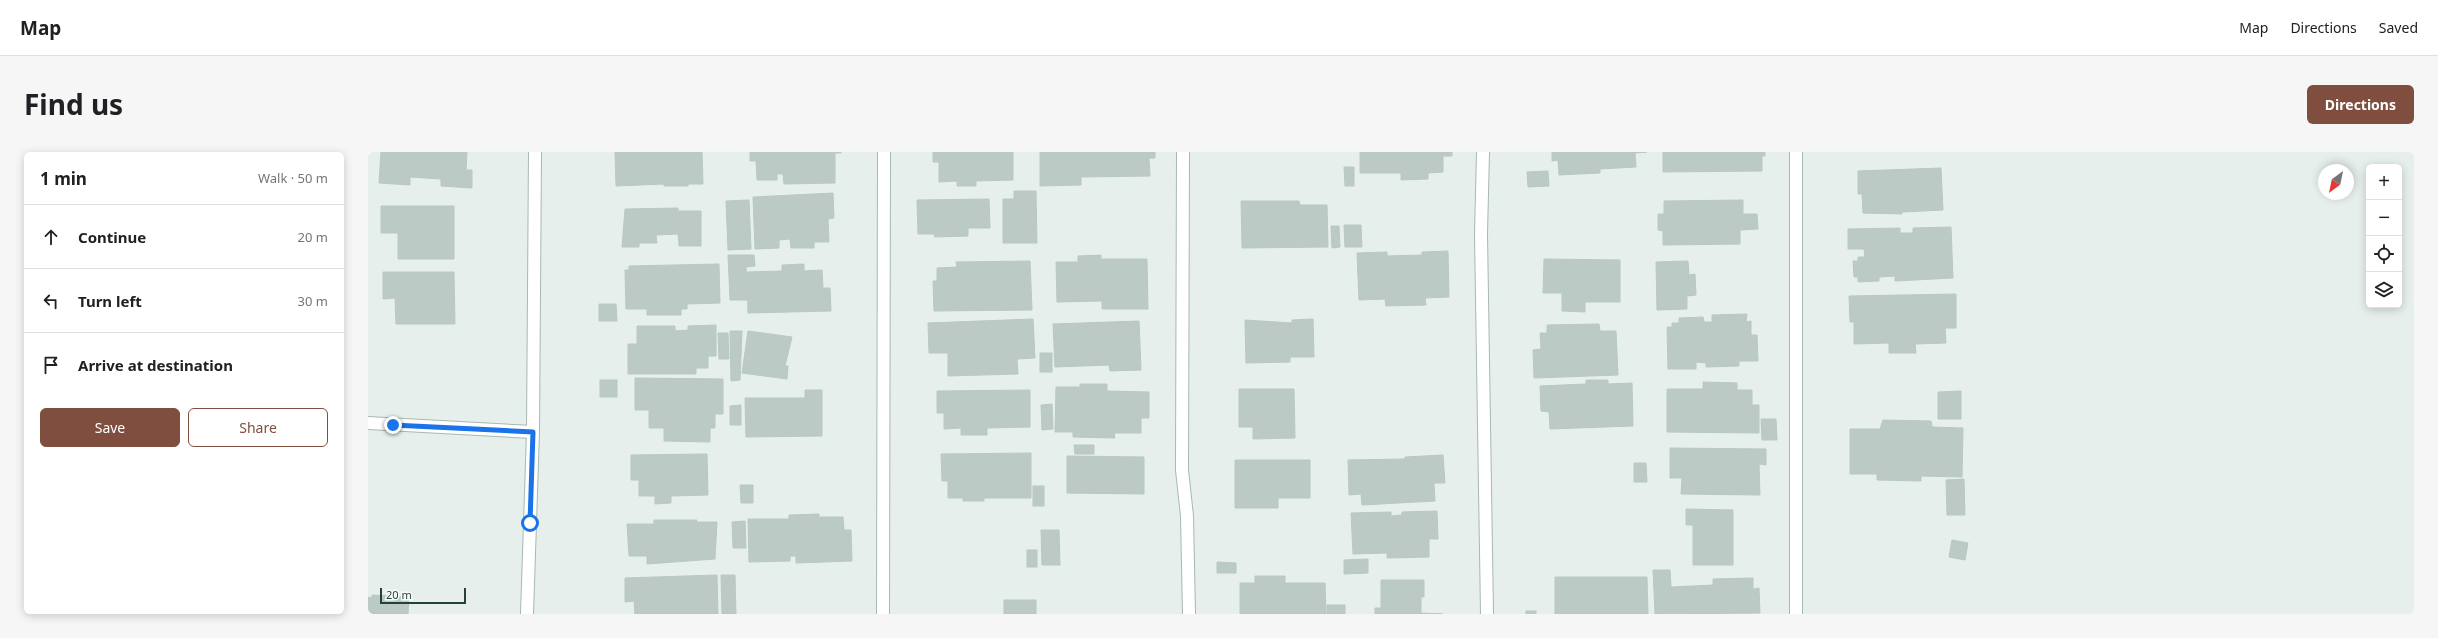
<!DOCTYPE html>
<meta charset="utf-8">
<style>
body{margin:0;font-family:"Noto Sans",sans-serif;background:#f6f6f6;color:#202124}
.controls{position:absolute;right:12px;top:12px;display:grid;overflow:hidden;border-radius:6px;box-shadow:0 2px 10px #0003}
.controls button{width:36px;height:36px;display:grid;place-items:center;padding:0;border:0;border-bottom:1px solid #e0e0e0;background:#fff;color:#202124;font:20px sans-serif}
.compass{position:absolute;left:1950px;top:12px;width:36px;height:36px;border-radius:50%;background:#fff;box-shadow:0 2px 10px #0003;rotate:213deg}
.scale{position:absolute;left:12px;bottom:10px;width:86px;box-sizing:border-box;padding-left:4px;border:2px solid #24423a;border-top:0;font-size:11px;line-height:14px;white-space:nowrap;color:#24423a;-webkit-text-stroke:3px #f7fbf9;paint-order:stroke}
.stop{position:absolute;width:12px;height:12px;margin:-9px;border:3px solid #1a73e8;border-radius:50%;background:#fff}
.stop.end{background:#1a73e8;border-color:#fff;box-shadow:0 1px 4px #0008}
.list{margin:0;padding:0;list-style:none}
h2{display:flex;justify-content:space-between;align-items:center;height:52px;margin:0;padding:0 16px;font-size:17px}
h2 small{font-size:13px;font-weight:400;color:#757577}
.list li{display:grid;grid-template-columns:26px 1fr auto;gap:12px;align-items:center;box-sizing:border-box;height:64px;padding:0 16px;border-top:1px solid #e0e0e0}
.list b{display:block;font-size:15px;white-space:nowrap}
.list em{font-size:13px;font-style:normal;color:#757577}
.actions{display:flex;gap:8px;padding:12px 16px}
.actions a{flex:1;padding:9px 0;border:1px solid #7f4e3f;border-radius:6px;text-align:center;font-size:14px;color:#7f4e3f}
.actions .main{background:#7f4e3f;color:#fff}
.icon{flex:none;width:22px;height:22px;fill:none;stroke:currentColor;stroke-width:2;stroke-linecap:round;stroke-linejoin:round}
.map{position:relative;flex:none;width:2046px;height:462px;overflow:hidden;border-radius:6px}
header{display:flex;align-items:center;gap:24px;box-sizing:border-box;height:56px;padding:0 20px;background:#fff;border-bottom:1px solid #e0e0e0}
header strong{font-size:19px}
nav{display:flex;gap:22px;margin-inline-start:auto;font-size:14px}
.intro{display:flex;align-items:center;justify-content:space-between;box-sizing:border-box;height:96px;padding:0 24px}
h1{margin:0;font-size:28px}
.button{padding:10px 18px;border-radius:6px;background:#7f4e3f;color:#fff;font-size:14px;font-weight:700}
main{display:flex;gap:24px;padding:0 24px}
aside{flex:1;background:#fff;border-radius:6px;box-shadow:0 2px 10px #0003}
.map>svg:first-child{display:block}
.building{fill:#bbcac4;stroke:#b8c9c2}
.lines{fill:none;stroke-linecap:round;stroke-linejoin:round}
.minor-casing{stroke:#a8b8b2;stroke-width:14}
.minor{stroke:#fff;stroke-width:12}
.route{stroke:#1a73e8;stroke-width:5}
</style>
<header>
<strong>Map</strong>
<nav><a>Map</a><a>Directions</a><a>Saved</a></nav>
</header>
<div class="intro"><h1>Find us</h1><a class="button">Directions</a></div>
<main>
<aside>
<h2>1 min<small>Walk · 50 m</small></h2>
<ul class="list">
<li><svg class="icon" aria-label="ahead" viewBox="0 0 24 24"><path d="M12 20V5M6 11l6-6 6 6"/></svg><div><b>Continue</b></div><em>20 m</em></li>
<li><svg class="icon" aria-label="left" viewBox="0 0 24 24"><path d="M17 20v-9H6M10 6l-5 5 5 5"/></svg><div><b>Turn left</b></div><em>30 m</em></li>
<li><svg class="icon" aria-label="arrive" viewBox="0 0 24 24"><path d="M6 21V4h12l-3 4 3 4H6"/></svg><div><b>Arrive at destination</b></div></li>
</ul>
<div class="actions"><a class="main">Save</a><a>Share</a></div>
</aside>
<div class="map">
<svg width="2046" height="462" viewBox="0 0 2046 462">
<rect width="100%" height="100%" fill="#e6efeb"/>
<!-- building -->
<g class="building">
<polygon points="13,0 99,0 98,18 104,18 104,36 73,34 73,27 42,25 42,33 11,31"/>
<polygon points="247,0 334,0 335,32 320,32 320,34 296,34 296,32 248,34"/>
<polygon points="382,0 473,0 473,1 467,1 467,31 416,32 415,22 409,22 409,28 389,28 388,9 382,9"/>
<polygon points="565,0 645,0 645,28 608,29 608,34 589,34 589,29 571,30 571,10 565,10"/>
<polygon points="672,0 787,0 787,6 781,6 782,24 713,25 713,33 672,34"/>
<polygon points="992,0 1084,0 1084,4 1075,4 1075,20 1060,21 1060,27 1033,28 1033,21 992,21"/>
<polygon points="1184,0 1279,0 1267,1 1268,15 1232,17 1232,21 1191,23 1190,8 1184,9"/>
<polygon points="1295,0 1397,0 1397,4 1394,4 1394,19 1295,20"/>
<polygon points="976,15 986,15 986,34 977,34"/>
<polygon points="1573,16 1575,58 1534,60 1534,62 1495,61 1494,42 1490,42 1490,19"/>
<polygon points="1180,19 1181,34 1160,35 1159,20"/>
<polygon points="646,39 668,39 669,91 635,91 635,47 646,47"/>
<polygon points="465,41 466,66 460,67 461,90 446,90 446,96 423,96 422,87 411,88 411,96 387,97 385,45"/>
<polygon points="621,47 622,76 600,76 600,84 567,85 566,82 550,82 549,48"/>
<polygon points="381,48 383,97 360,98 358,49"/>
<polygon points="1375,48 1375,62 1389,62 1390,77 1372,78 1372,92 1295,93 1295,79 1290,78 1290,62 1296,62 1296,49"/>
<polygon points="873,49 931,49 932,53 959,53 960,95 874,96"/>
<polygon points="13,54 86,54 86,107 30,107 30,81 13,81"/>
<polygon points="310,56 310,59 333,59 333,94 311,94 310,82 288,83 289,91 271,91 271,95 254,95 257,57"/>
<polygon points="976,73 993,73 994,95 977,95"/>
<polygon points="963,74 971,74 972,95 964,96"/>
<polygon points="1583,75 1585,126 1527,129 1527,124 1511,125 1511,129 1490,130 1490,125 1486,125 1485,109 1490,109 1490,105 1497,105 1496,97 1480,97 1480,77 1532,76 1532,81 1545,81 1545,76"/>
<polygon points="1080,99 1081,145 1057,146 1058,153 1018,154 1017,147 991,148 989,101 1019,100 1019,104 1054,103 1054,100"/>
<polygon points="360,103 386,103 387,114 378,115 379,148 362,148"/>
<polygon points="733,103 733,107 779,107 780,157 734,157 734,149 689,150 688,110 710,110 710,104"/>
<polygon points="1176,107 1252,108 1252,150 1217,150 1217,160 1194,159 1194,141 1175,141"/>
<polygon points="662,109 664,158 566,159 565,129 569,129 569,116 589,115 588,110"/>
<polygon points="1320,109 1321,123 1327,122 1328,143 1319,144 1319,157 1289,158 1288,110"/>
<polygon points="351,112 352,151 319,152 319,157 313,157 313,163 279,163 279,157 258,157 257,118 261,118 261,114"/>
<polygon points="436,112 436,119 454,118 455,136 462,136 463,159 380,161 379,120 414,119 414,113"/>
<polygon points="15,120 86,120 87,172 28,172 27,146 15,147"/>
<polygon points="1588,142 1588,176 1577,176 1578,191 1547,192 1548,201 1521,201 1521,191 1486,192 1486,170 1482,170 1481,144"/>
<polygon points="231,152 248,152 249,169 231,169"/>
<polygon points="1379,162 1378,170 1383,169 1383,183 1389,183 1390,209 1371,209 1371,214 1338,215 1338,211 1328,210 1328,217 1300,217 1299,175 1304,175 1304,171 1311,171 1311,166 1335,165 1336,170 1344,170 1344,163"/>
<polygon points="665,167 667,206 649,207 650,222 580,224 580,201 561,201 560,171"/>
<polygon points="945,167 946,205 922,205 922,210 878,211 877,168 924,171 924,168"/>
<polygon points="771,169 773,218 742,219 741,213 687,215 685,172"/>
<polygon points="1231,172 1232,179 1248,179 1250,223 1166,226 1165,198 1173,197 1172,181 1179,181 1179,173"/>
<polygon points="348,173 348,204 340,204 340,216 328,216 328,222 260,222 260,192 269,192 269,174 307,174 307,179 320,178 320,174"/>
<polygon points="362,179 374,179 372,228 363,229"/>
<polygon points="380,179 424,185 417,214 420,214 419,227 374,221"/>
<polygon points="350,181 360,181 361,207 351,207"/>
<rect x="672" y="201" width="12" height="19"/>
<polygon points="267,226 355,227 355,262 347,262 347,276 342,276 342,290 296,289 296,276 281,276 281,258 267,258"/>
<rect x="232" y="228" width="17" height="17"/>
<polygon points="1218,228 1240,228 1240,232 1264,231 1265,274 1182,277 1181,260 1173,259 1172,234 1218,232"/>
<polygon points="1335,230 1369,231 1369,238 1384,238 1384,253 1391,253 1391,281 1299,280 1299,237 1335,237"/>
<polygon points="712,232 739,232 739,239 781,240 781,266 773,266 773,281 746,281 747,286 705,285 705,280 687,280 688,235 712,235"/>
<polygon points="871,237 926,237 927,286 885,287 885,275 871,275"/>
<polygon points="437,238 454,238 454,284 378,285 377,246 437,246"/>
<polygon points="662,238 662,275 619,276 619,283 593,283 593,276 576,277 576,261 569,261 569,239"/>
<polygon points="1593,239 1593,267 1570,267 1570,240"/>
<polygon points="684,252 685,277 674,278 673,253"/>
<polygon points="373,253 373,273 362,273 362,254"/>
<polygon points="1393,267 1408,267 1409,288 1394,288"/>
<polygon points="1515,268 1563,269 1564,275 1595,276 1594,325 1553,324 1553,329 1509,328 1509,322 1482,322 1482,277 1512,277"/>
<polygon points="706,293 726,293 726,302 707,302"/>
<polygon points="1302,296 1398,297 1398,313 1391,312 1392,343 1313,342 1314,326 1302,326"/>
<polygon points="663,301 663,346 616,346 616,349 595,349 595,346 580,346 580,329 574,329 573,302"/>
<polygon points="339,302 340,343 303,344 303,351 287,352 287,344 271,344 271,328 263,328 263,303"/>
<polygon points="1075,303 1077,331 1066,331 1067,349 994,353 993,342 981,343 980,308 1037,307 1037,305"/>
<polygon points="699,304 776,305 776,342 699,341"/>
<polygon points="867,308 942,308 942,346 910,346 910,356 867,356"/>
<polygon points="1266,311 1278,311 1279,330 1266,330"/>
<polygon points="1596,327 1597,363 1579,363 1578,328"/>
<polygon points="372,333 385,333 385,351 373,351"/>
<rect x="665" y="334" width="11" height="20"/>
<polygon points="1318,357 1365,358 1365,413 1325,413 1325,373 1318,373"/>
<polygon points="1069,359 1070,387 1061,387 1061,405 1019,406 1019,401 985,402 983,361 1023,360 1023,364 1034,363 1034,360"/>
<polygon points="451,362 451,365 475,365 476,378 483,378 484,409 428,411 428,404 422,404 422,409 381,410 380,367 421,367 421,363"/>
<polygon points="286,368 329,368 328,370 349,370 347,407 279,412 279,404 261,404 259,372 286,372"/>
<polygon points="377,369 378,396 365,396 364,370"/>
<polygon points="673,378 691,378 692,413 674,413"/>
<polygon points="1584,388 1600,391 1597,408 1581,405"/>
<rect x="659" y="398" width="10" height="17"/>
<polygon points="1000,407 1000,421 976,422 976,408"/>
<polygon points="849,410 868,411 868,421 849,421"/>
<polygon points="1285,418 1302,418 1303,435 1345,433 1345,427 1385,426 1385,437 1391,436 1392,461 1287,462"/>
<polygon points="349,423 350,462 267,462 266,449 257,450 257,426"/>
<polygon points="353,423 367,423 368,462 354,462"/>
<polygon points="887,424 917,424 917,431 957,431 958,462 872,462 872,431 887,431"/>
<polygon points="1187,425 1279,425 1280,462 1187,462"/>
<polygon points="1013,428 1056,428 1056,445 1053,445 1053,461 1075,462 1007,462 1007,456 1013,456"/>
<polygon points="4,443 41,445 40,462 0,462 0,445 4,446"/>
<rect x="636" y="448" width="32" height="14"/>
<rect x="959" y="453" width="18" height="9"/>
<rect x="1158" y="459" width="10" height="3"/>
</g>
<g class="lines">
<!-- minor casing -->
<g class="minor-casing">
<g id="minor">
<polyline points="815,0 814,318 819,364 821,462"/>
<polyline points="1115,0 1113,82 1119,462"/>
<polyline points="1428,0 1428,462"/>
<polyline points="0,271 165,280"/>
<polyline points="159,462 165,280 167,0"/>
<polyline points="515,462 516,0"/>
</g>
</g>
<!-- minor -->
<use href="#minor" class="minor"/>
</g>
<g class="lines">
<!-- route -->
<polyline class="route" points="25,273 165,280 162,371"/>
</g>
</svg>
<div class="controls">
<button>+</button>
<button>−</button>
<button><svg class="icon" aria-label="locate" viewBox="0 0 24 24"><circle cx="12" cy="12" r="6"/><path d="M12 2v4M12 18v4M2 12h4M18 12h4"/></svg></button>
<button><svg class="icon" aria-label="layers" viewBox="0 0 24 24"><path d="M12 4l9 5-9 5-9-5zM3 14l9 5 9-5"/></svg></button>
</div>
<svg class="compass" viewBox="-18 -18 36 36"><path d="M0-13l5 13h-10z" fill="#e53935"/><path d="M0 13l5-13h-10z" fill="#757577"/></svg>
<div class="scale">20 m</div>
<div class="stop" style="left:162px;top:371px"></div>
<div class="stop end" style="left:25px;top:273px"></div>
</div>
</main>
